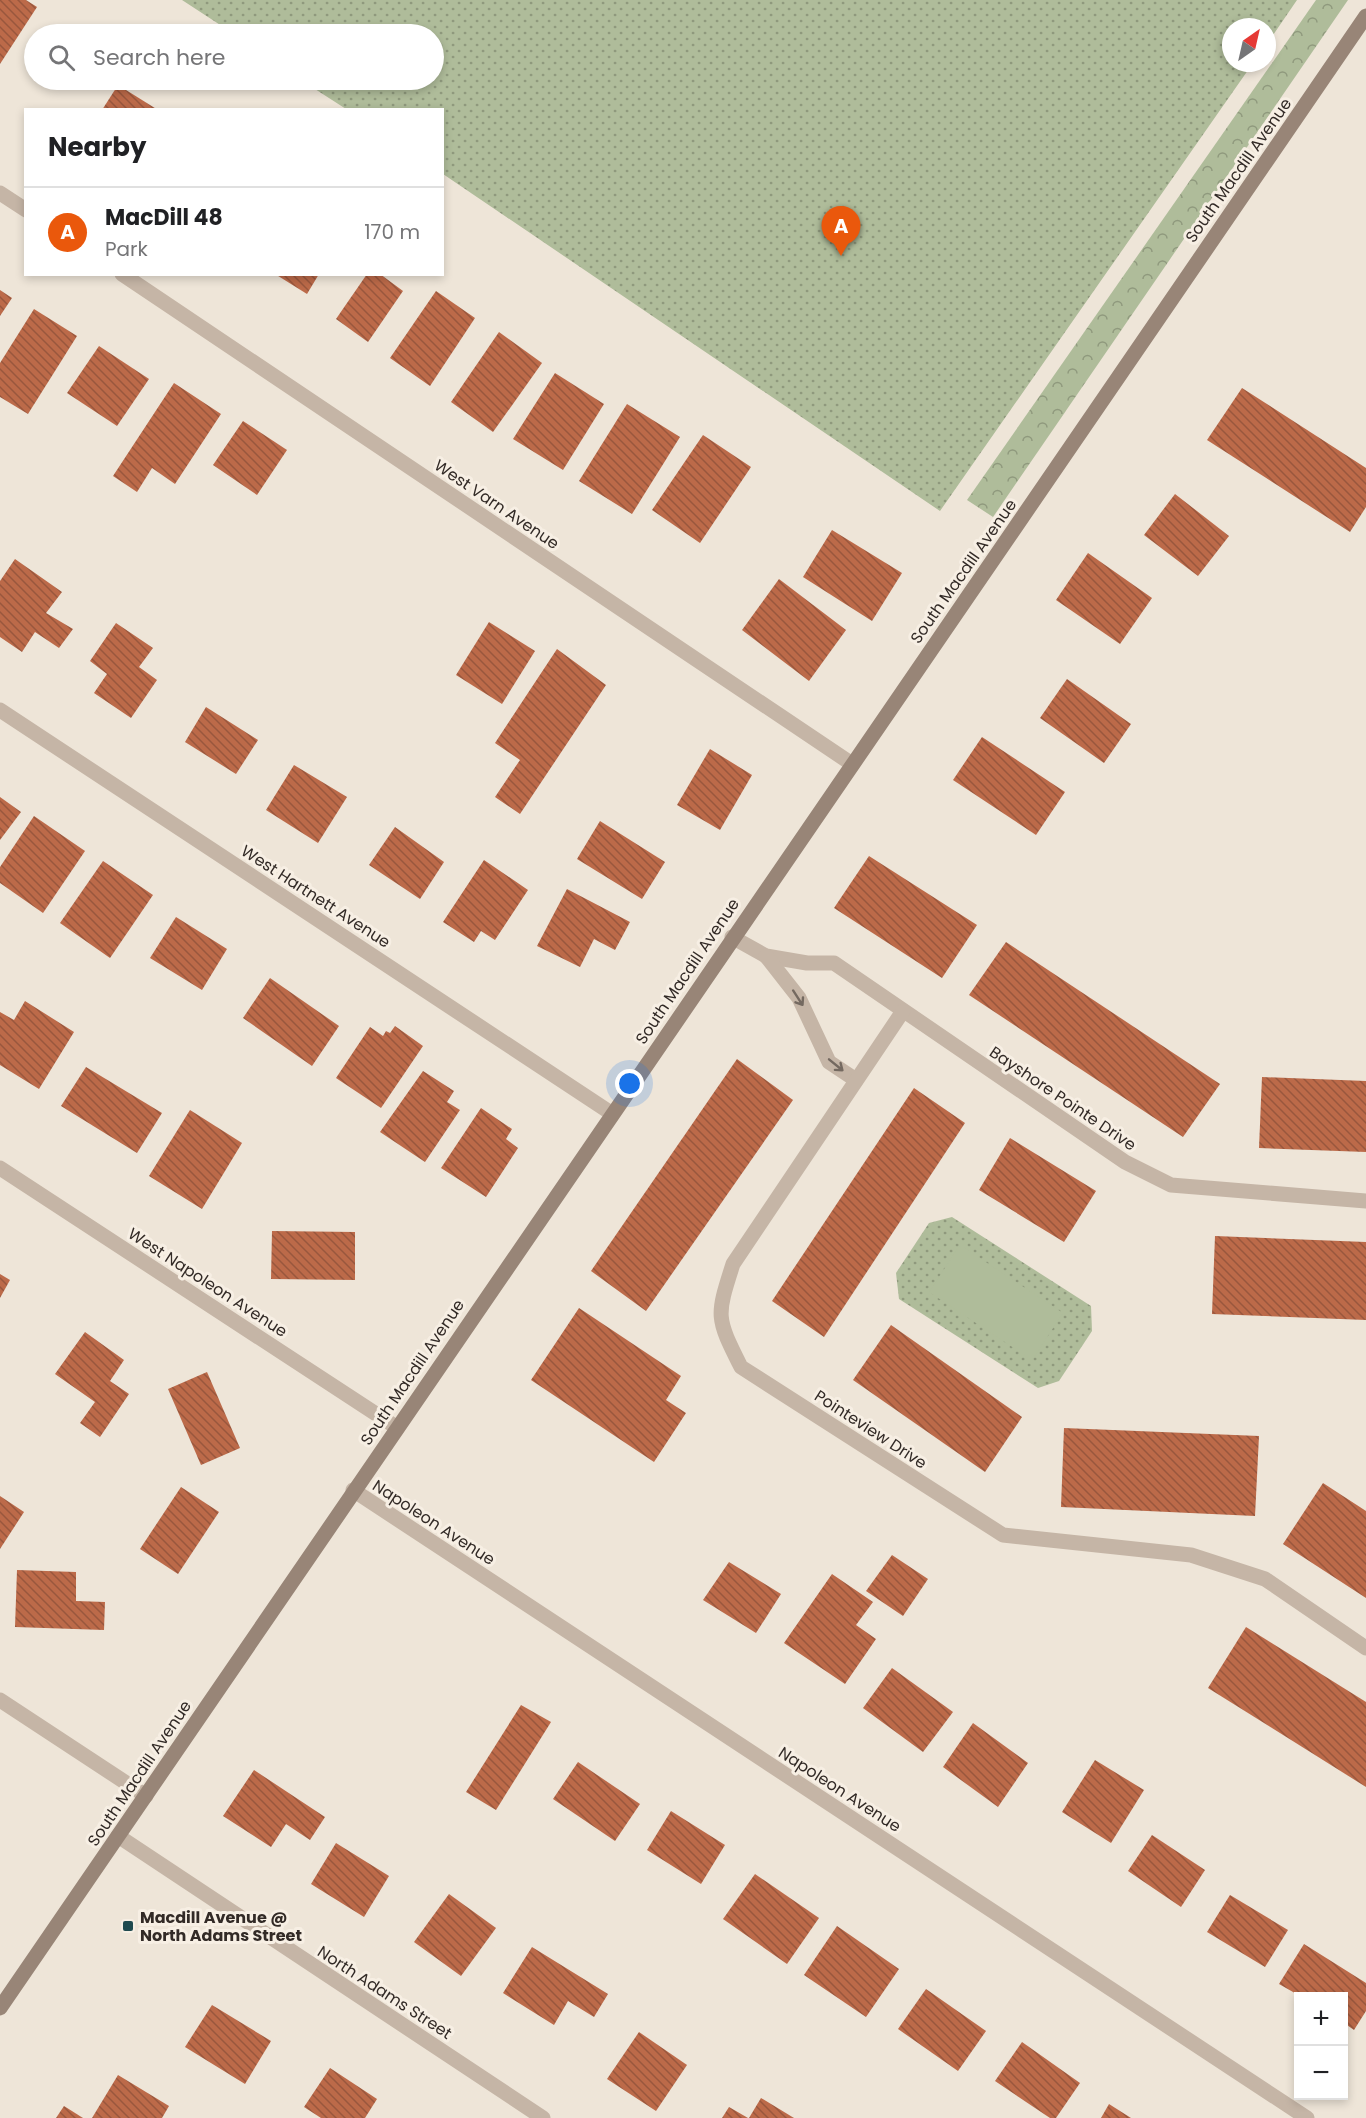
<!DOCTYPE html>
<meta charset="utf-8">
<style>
body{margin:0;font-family:Poppins,sans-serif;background:#f6f6f6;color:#202124}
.controls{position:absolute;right:18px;bottom:18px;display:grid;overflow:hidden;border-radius:0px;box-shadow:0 3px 9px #0003}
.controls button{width:54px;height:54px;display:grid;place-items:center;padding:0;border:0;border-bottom:2px solid #e0e0e0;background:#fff;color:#202124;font:30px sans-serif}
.compass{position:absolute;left:1222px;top:18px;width:54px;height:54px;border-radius:50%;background:#fff;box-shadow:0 3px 9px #0003;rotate:34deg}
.you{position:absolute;left:630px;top:1084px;width:21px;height:21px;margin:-15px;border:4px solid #fff;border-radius:50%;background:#1a73e8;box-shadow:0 0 0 9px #1a73e833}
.badge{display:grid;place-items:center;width:39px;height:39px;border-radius:50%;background:#ea580c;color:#fff;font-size:20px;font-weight:700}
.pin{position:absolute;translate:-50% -50px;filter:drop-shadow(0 2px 3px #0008)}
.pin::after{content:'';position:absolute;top:32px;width:21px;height:18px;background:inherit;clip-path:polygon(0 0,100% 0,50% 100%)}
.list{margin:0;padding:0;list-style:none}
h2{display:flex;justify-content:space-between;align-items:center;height:78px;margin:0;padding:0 24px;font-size:26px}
h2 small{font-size:20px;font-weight:400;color:#757577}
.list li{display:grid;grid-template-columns:39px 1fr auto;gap:18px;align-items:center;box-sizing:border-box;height:90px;padding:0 24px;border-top:2px solid #e0e0e0}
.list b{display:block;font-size:22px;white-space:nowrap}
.list p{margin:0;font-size:20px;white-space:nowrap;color:#757577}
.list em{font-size:20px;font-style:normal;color:#757577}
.icon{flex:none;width:33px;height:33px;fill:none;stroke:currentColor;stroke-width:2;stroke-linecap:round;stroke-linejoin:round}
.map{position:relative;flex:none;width:1366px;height:2118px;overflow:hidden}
.search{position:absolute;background:#fff;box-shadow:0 3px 9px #0003;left:24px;top:24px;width:420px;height:66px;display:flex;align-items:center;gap:15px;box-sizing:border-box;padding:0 21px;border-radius:33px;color:#757577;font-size:22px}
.panel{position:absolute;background:#fff;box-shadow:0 3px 9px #0003;left:24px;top:108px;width:420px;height:168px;border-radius:0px}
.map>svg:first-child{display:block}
.green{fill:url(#green-dots)}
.forest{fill:url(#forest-crowns)}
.pitch{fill:#afbc9a}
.building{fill:url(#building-back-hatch)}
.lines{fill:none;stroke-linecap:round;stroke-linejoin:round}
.street{stroke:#c5b5a6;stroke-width:15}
.secondary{stroke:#988577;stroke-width:15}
.oneway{stroke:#746960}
.poi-dot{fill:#1f4a4f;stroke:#f7efe4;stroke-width:2}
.labels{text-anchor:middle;stroke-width:6;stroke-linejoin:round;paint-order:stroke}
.street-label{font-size:16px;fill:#322a26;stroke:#f7efe4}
.poi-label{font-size:16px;font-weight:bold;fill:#322a26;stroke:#f7efe4;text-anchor:start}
</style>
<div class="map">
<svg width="1366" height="2118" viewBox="0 0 1366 2118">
<defs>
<pattern id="green-dots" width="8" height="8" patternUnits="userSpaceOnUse" patternTransform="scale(1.5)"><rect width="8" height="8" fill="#afbc9a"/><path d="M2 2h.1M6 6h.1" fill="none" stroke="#8f997d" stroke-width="1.8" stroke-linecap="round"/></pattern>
<pattern id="forest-crowns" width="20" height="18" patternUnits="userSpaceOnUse" patternTransform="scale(1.5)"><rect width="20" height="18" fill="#afbc9a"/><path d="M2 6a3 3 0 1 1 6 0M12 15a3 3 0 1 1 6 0" fill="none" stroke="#8f997d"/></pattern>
<pattern id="building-back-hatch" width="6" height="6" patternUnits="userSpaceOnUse" patternTransform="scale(1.5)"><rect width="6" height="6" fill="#bc6a49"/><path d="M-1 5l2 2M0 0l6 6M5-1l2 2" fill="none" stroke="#99573d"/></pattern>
</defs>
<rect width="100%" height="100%" fill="#eee5d8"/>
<!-- green -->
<g class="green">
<polygon points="182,0 1297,0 1267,44 1267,27 1231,27 1231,63 1253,63 940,511 443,174 442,110 346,109 301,80 434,80 434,34 234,34"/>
<polygon points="952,1217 1091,1306 1092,1331 1059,1381 1038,1388 899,1299 896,1273 929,1223"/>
</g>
<!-- forest -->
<polygon class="forest" points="1316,0 1348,0 993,517 967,500"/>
<!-- pitch -->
<polygon class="pitch" points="960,1245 1063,1313 1032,1360 929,1292"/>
<!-- building -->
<g class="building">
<polygon points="0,0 26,0 37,7 0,64"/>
<polygon points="118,85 158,110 102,110"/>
<polygon points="275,274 319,274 307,294"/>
<polygon points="367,274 380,274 403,291 368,342 336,319"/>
<polygon points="0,290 12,298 0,316"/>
<polygon points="436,291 475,318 430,386 390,358"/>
<polygon points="34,309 77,336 28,414 0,397 0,363"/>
<polygon points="499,332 542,363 493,432 451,402"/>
<polygon points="99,346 149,379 117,426 67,393"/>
<polygon points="555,373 604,404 563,470 513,439"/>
<polygon points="174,383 221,414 175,484 152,468 137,492 113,476"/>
<polygon points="1242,388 1366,468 1366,507 1350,532 1207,440"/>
<polygon points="627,404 680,437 632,514 579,481"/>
<polygon points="243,421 287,450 257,495 213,465"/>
<polygon points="703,435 751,467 700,543 652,510"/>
<polygon points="1175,494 1229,536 1198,576 1144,535"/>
<polygon points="832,530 902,573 872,621 803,577"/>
<polygon points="1088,553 1152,598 1120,644 1056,600"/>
<polygon points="15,559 62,592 46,613 73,629 59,648 35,632 22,652 0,637 0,581"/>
<polygon points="779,579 846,630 809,681 742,630"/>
<polygon points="489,622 535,651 502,704 456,675"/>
<polygon points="116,623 153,648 139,667 157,680 131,718 94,693 107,674 90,661"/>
<polygon points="557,649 606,685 520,814 495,797 520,760 495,743"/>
<polygon points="1067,679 1131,724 1104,763 1040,718"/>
<polygon points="206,707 258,740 236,774 185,742"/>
<polygon points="982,737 1065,792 1036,835 953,780"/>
<polygon points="710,749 752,775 720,830 677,805"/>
<polygon points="294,765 347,797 318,843 266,810"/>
<polygon points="0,797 21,812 0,840"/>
<polygon points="34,816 85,851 43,913 0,883 0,867"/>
<polygon points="600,821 665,862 642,899 577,859"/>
<polygon points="395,827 444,862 420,899 369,865"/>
<polygon points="869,856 977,925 942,978 834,908"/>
<polygon points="484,860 528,890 495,940 481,931 474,942 443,922"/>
<polygon points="103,861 153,895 110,958 60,923"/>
<polygon points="567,889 630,922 615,950 594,939 580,967 537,946"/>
<polygon points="176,917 227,949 202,990 150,958"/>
<polygon points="1006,942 1220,1084 1183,1137 969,995"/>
<polygon points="270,978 339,1026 312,1066 243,1018"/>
<polygon points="25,1001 74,1032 39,1089 0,1065 0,1012 14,1020"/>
<polygon points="395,1026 423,1046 381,1108 336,1078 370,1027 383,1036 386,1031 390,1033"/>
<polygon points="737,1059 793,1100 646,1311 591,1271"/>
<polygon points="86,1067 162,1113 137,1153 61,1106"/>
<polygon points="423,1071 454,1091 447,1102 460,1110 425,1162 380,1132"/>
<polygon points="1262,1077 1366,1081 1366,1152 1259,1148"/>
<polygon points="914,1088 965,1123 824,1337 772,1301"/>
<polygon points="481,1108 512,1129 506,1139 518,1148 486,1197 441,1168"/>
<polygon points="190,1110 242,1143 202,1209 149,1176"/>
<polygon points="1010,1138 1096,1191 1064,1242 979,1190"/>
<polygon points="272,1231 355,1232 355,1280 271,1279"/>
<polygon points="1215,1236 1366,1242 1366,1320 1212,1314"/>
<polygon points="0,1274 10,1280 0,1298"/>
<polygon points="579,1308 681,1376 666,1400 686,1413 654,1462 531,1380"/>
<polygon points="891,1325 1022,1417 985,1472 853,1380"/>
<polygon points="85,1332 124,1360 110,1381 129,1394 100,1437 80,1423 95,1402 55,1374"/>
<polygon points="207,1372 240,1448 201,1465 168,1389"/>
<polygon points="1064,1428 1259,1436 1255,1516 1061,1507"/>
<polygon points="1323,1483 1366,1511 1366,1598 1283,1544"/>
<polygon points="181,1487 219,1512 178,1574 140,1549"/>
<polygon points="0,1496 24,1512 0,1549"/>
<polygon points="892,1555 928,1579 903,1616 866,1591"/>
<polygon points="729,1562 781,1594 756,1633 703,1600"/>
<polygon points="17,1570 76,1572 76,1601 105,1602 104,1630 15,1627"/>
<polygon points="832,1574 873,1602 856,1625 876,1639 845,1684 784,1643"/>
<polygon points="1246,1627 1366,1702 1366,1787 1208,1688"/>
<polygon points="892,1668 953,1712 923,1752 863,1708"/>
<polygon points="521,1705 551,1722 496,1810 466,1792"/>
<polygon points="973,1723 1028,1763 998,1807 943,1767"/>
<polygon points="1095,1760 1144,1790 1111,1843 1062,1812"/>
<polygon points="578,1762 640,1804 615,1841 553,1799"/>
<polygon points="254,1770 325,1817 310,1840 286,1824 271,1847 223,1816"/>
<polygon points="671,1811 725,1845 701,1884 647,1850"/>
<polygon points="1152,1835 1205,1870 1181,1907 1128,1871"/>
<polygon points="336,1843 389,1876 364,1917 311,1884"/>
<polygon points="755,1874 819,1918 787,1964 723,1919"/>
<polygon points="449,1894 496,1928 461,1976 414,1942"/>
<polygon points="1230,1895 1288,1930 1265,1967 1207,1932"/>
<polygon points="837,1926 899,1969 866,2017 804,1975"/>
<polygon points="1304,1944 1366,1983 1366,2011 1354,2030 1344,2023 1344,1996 1300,1996 1279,1984"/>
<polygon points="532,1947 608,1994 594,2017 568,2001 554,2025 503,1993"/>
<polygon points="926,1989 986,2031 958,2071 898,2029"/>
<polygon points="212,2005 271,2041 245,2084 185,2047"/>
<polygon points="639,2032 687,2065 656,2111 607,2079"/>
<polygon points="1022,2042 1080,2083 1056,2118 1050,2118 995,2081"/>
<polygon points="330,2068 377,2099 365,2118 321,2118 304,2107"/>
<polygon points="118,2075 169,2106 162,2118 92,2118"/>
<polygon points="761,2098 794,2118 749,2118"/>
<polygon points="1109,2104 1131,2118 1101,2118"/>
<polygon points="64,2106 83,2118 56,2118"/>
<polygon points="729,2107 748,2118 722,2118"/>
</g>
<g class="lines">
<!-- street -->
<g class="street">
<polyline points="0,193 26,210"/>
<polyline points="122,274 852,764"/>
<polyline points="0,710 611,1113"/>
<polyline points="732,937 766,956 807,963 834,963 1125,1162 1171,1185 1366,1201"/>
<polyline points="766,956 799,998 829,1062 856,1080"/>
<path d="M903 1011 733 1264C716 1317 716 1317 741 1367L1003 1535 1191 1555 1265 1579 1366 1648"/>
<polyline points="0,1168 396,1427"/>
<polyline points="353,1490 1307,2118"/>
<polyline points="0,1700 146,1796"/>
<polyline points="118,1836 543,2118"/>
</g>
<!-- secondary -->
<polyline class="secondary" points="0,2008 1366,16"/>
</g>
<!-- one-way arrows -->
<defs><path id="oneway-shaft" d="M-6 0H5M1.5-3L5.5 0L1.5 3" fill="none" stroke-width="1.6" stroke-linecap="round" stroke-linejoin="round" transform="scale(1.5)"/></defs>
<g class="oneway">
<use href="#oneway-shaft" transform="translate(798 998) rotate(57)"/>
<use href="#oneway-shaft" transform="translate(836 1065) rotate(39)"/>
</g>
<!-- markers -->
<rect class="poi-dot" x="122" y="1920" width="12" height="12" rx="3"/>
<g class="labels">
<!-- street labels -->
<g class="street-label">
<text transform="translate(1238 170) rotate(-55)" y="6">South Macdill Avenue</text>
<text transform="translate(497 504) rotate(34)" y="6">West Varn Avenue</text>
<text transform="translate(963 571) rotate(-55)" y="6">South Macdill Avenue</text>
<text transform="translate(316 896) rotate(33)" y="6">West Hartnett Avenue</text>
<text transform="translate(687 971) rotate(-56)" y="6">South Macdill Avenue</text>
<text transform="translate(1063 1098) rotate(34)" y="6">Bayshore Pointe Drive</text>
<text transform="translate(208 1282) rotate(33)" y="6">West Napoleon Avenue</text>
<text transform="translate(412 1372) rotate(-56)" y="6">South Macdill Avenue</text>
<text transform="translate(871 1429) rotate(33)" y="6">Pointeview Drive</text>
<text transform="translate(434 1522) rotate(33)" y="6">Napoleon Avenue</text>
<text transform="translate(139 1773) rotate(-56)" y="6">South Macdill Avenue</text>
<text transform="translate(840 1789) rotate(33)" y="6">Napoleon Avenue</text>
<text transform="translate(385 1992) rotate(33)" y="6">North Adams Street</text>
</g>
<!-- poi labels -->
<g class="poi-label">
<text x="140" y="1923">Macdill Avenue @<tspan x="140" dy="18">North Adams Street</tspan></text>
</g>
</g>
</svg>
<div class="controls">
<button>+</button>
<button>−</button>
</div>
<svg class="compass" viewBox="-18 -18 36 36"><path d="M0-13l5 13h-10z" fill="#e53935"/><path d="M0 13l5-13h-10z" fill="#757577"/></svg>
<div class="you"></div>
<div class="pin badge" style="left:841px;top:256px">A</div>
<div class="search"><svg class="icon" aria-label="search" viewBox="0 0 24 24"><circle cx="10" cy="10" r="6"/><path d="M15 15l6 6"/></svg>Search here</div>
<section class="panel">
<h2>Nearby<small></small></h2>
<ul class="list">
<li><span class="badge">A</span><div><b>MacDill 48</b><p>Park</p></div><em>170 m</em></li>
</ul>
</section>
</div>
